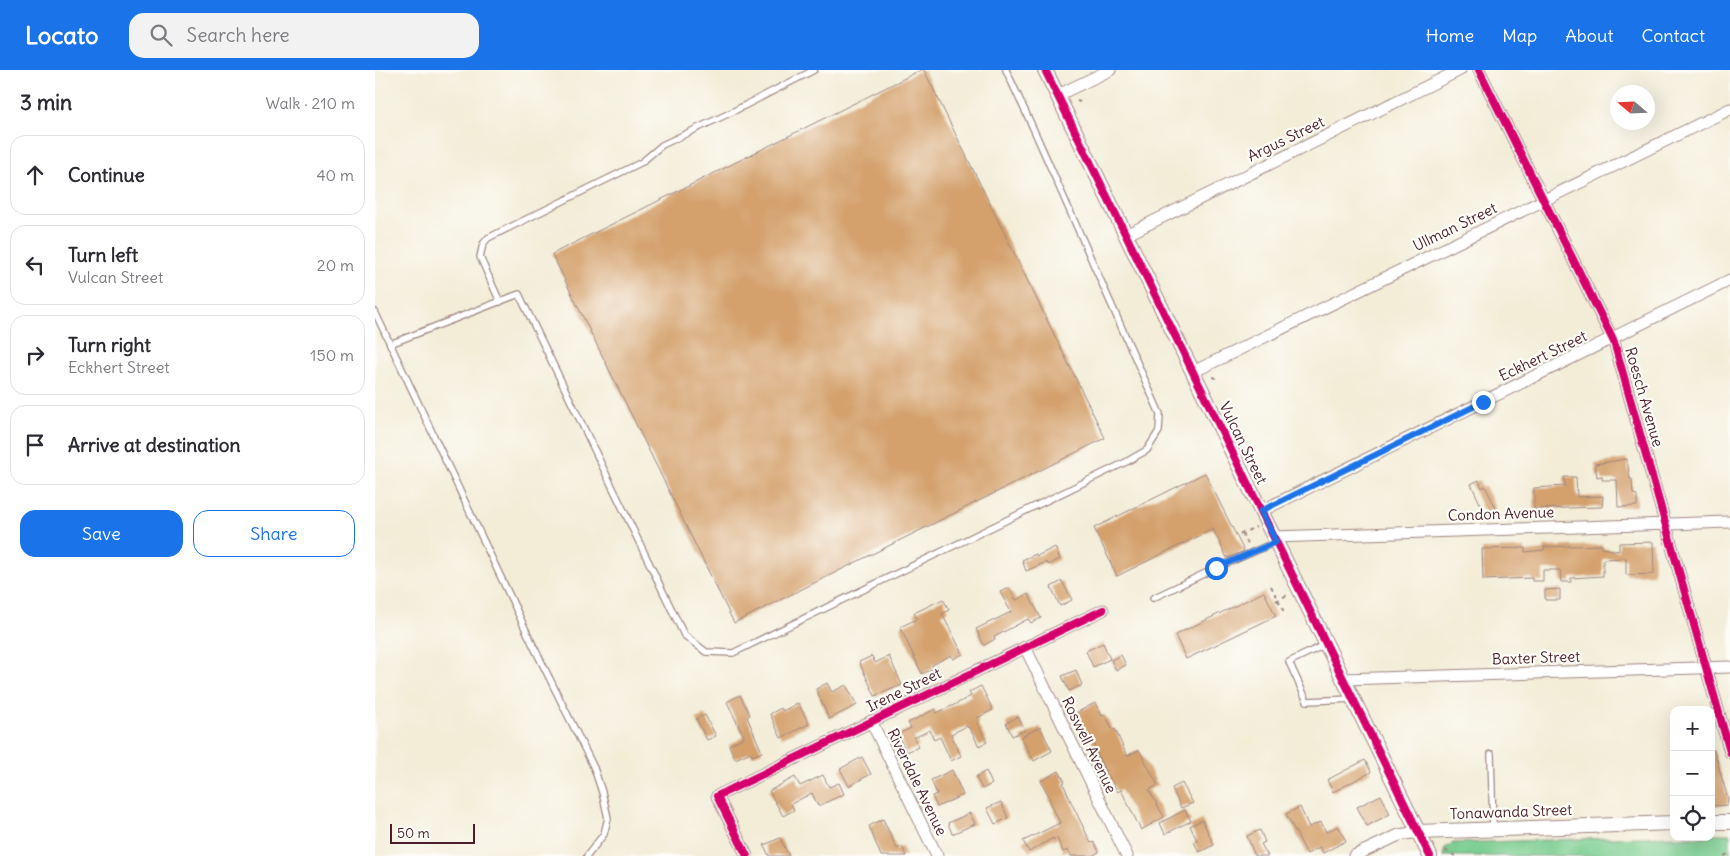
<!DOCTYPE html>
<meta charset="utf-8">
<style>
body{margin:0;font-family:Delius,sans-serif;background:#f2f2f3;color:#2b2b33}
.controls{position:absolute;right:15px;bottom:15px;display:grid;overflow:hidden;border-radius:10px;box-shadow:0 5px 20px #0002}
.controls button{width:45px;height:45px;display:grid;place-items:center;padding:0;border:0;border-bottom:1px solid #e1e1e2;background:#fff;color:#2b2b33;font:25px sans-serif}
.compass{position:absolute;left:1235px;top:15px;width:45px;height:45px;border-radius:50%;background:#fff;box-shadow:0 5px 20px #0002;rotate:289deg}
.scale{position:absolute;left:15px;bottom:12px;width:85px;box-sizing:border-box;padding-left:5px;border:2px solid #4a1f2b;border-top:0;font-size:14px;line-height:18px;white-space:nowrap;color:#4a1f2b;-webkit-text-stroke:4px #fdfcf7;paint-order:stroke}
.stop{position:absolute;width:15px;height:15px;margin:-11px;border:4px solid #1a73e8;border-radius:50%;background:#fff}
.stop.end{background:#1a73e8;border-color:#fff;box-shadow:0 1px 5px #0008}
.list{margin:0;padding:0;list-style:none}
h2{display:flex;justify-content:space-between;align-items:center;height:65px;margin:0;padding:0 20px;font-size:21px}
h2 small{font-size:16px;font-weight:400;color:#7c7c81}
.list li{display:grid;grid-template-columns:32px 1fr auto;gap:15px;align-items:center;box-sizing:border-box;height:80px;margin:0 10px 10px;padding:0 10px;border:1px solid #e1e1e2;border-radius:15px}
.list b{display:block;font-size:19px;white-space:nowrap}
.list p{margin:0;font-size:16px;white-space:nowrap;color:#7c7c81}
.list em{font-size:16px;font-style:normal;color:#7c7c81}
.actions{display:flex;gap:10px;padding:15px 20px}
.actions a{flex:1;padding:11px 0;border:1px solid #1a73e8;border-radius:15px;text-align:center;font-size:18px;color:#1a73e8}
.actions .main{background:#1a73e8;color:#fff}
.icon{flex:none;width:28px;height:28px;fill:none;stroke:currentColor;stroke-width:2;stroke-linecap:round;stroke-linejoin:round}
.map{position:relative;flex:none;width:1355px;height:786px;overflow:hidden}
header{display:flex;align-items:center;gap:30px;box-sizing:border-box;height:70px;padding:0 25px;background:#1a73e8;color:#fff}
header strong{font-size:24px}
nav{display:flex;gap:28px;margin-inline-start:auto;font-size:18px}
.search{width:350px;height:45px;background:#f2f2f3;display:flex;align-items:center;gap:12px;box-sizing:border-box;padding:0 18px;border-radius:15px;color:#7c7c81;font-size:19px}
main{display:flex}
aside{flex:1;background:#fff}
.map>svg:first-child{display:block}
.green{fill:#7bce91;stroke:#62765e}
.building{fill:#d4a16d}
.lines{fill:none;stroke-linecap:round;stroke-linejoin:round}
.service-casing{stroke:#9e8682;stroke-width:8}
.minor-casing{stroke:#9e8682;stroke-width:13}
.tertiary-casing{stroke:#9e8682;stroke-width:16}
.path{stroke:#9e8682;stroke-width:2;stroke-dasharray:4 4;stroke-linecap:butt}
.service{stroke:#fff;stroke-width:5.5}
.minor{stroke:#fff;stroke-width:11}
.tertiary{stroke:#fff;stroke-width:14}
.cycleway-casing{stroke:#fdfcf7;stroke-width:11}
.cycleway{stroke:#d6006c;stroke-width:8}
.route{stroke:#1a73e8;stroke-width:6}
.labels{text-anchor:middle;stroke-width:4.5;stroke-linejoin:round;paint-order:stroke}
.street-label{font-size:15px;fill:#4a1f2b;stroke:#fdfcf7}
</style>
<header>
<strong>Locato</strong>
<div class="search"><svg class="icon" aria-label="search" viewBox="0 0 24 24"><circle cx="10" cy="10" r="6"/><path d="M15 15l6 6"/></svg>Search here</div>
<nav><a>Home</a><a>Map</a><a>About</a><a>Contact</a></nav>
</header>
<main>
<aside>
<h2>3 min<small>Walk · 210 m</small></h2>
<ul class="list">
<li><svg class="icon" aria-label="ahead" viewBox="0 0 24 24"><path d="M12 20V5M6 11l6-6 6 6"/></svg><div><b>Continue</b></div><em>40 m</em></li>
<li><svg class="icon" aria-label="left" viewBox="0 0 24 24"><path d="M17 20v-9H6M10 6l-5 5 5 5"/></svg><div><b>Turn left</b><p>Vulcan Street</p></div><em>20 m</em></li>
<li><svg class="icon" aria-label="right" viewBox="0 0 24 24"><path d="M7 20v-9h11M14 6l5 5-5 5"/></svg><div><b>Turn right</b><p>Eckhert Street</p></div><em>150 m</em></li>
<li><svg class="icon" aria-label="arrive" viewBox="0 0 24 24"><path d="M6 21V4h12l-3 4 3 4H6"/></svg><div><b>Arrive at destination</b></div></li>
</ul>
<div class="actions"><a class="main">Save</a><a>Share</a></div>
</aside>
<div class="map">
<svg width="1355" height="786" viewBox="0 0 1355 786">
<rect width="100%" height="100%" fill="#fdfcf7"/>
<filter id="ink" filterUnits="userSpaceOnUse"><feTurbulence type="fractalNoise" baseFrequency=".02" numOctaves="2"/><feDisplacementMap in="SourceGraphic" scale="10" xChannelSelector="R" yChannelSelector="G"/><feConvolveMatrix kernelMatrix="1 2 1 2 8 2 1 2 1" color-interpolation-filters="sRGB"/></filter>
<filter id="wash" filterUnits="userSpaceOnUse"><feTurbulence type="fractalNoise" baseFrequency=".0096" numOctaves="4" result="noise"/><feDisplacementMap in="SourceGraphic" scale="20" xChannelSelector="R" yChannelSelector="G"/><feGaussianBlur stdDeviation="1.12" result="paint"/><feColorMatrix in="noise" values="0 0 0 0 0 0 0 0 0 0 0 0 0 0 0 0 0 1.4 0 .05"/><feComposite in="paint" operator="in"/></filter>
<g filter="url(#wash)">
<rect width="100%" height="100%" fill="#f3edd8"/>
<!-- green -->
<polygon class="green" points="1336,764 1355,764 1355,786 1068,786 1070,778 1078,773 1299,766 1299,767 1336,767"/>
<g id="blocks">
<!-- building -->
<g class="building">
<polygon points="546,0 549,0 730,368 359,553 177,184"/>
<polygon points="1252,389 1255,409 1257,409 1258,424 1262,425 1262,436 1243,437 1242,410 1227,410 1227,406 1222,407 1220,394"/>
<polygon points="830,403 869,481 852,488 838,459 742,506 719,458"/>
<polygon points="1189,407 1201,407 1202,427 1228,426 1227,437 1159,439 1159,418 1190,416"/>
<polygon points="1104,410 1107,418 1110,416 1121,438 1110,444 1096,414"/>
<polygon points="1278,472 1279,504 1251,505 1251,488 1228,489 1228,506 1196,508 1196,512 1186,512 1185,500 1168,500 1168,511 1157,511 1157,508 1108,510 1107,479 1150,478 1150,482 1169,480 1169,477 1227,475 1227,478 1244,481 1244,473"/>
<polygon points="680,477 685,489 673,495 671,492 651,501 647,490 661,484 662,486"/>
<polygon points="687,511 697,530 685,536 676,517"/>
<polygon points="634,518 641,530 653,524 666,548 656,553 653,549 619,567 620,569 609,575 601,559 636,542 625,522"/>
<polygon points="1185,519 1185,530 1170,530 1170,520"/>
<polygon points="889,522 901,546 811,589 800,565"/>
<polygon points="568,529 574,540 567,544 588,584 578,589 576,585 557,595 559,598 547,604 525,557 542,549 539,543"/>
<polygon points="728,573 735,589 718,597 711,581"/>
<polygon points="746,585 751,595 741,600 736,590"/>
<polygon points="497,586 500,593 514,586 527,615 500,626 484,592"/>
<polygon points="701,600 707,615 694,621 687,606"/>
<polygon points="452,613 457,622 471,615 482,635 454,649 441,619"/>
<polygon points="606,616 618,640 602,648 604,652 602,653 612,672 604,676 594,657 593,658 592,656 576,664 586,686 576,691 565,667 559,670 555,660 539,668 544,677 531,682 523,664 536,658 533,653 560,639 561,643 581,634 596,626 594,622"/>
<polygon points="365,625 375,645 372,647 387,682 377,686 376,682 360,689 354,675 369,667 352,632"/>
<polygon points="423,633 434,654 406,668 395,644 406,638 408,641"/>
<polygon points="720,633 727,646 730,645 738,660 740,659 752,686 764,680 783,715 774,720 789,747 766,760 746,720 743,722 727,695 715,666 713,667 701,643"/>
<polygon points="330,645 341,666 332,670 321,649"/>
<polygon points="643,647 650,660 637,666 631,653"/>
<polygon points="665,657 677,681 659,691 646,667"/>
<polygon points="1339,680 1353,729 1352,735 1336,736 1336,681"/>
<polygon points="487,687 496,704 474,716 465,699"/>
<polygon points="990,690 996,702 958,722 952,710"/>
<polygon points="577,700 588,725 562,737 557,726 562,724 556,710"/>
<polygon points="611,701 617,714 607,719 601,707"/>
<polygon points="684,701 690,712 688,713 697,734 716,773 719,772 724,782 717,786 696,786 693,780 688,782 682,768 679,770 678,768 654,782 648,771 685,753 674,729 675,728 666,711"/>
<polygon points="448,705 454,717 464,713 469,724 443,736 437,723 416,734 419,740 408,746 394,721 420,707 425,716"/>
<polygon points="807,713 818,733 806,738 797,718"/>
<polygon points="1006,725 1015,744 992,756 982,737"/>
<polygon points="626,732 633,748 620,754 612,738"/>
<polygon points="925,737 934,757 946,752 951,762 963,756 971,771 948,783 945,777 932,784 911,744"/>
<polygon points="810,740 816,751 790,764 785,753"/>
<polygon points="595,743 600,754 577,764 573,753"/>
<polygon points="508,749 522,779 527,776 531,786 506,786 494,756"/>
<polygon points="827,750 839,775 824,782 819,772 822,770 815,756"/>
<polygon points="885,760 890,772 886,774 893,786 880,786 872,766"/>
<polygon points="405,768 414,786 394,786 389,775"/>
</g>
</g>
</g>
<g filter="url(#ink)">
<use href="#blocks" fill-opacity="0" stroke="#9e8682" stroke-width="1"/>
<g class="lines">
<!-- service casing -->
<g class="service-casing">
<g id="service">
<polyline points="125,232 105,187 108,174 113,168 267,92 287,75 357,42 439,0"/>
<polyline points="0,242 158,575 219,698 227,722 233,748 229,764 212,786"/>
<polyline points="15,274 144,224 309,565 331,582 358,583 751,392 772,380 784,361 785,344 658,58 631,0"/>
<polyline points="778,528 841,498 901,472"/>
<polyline points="951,574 914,592 932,631 978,629"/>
<polyline points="1116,684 1118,759"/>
</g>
</g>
<!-- minor casing -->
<g class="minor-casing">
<g id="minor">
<polyline points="1104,0 1239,272 1355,682"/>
<polyline points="683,25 735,0"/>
<polyline points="751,165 1085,0"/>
<polyline points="818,302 1355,39"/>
<polyline points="886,441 1355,210"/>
<polyline points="898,467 1355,452"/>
<polyline points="650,577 752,786"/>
<polyline points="968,609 1355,597"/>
<polyline points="496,651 562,786"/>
<polyline points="372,786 342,726 728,540"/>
<polyline points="979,786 1024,765 1043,762"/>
</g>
</g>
<!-- tertiary casing -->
<g class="tertiary-casing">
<g id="tertiary">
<polyline points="670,0 1055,786"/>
<polyline points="1336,752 1355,752"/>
<polyline points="1043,762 1299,753"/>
</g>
</g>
<!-- path -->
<g class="path">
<polyline points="702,31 705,32"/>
<polyline points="838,307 841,308"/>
<polyline points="867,463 873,476"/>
<polyline points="865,464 881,457"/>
<polyline points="896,516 909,542"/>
<polyline points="901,531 914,524"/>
<polyline points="1070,780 1080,786"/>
<polyline points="1349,786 1355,783"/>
</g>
<!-- service -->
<use href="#service" class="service"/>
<!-- minor -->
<use href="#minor" class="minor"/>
<!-- tertiary -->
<use href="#tertiary" class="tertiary"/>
<!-- cycleway casing -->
<g class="cycleway-casing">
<g id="cycleway">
<polyline points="670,0 1055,786"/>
<polyline points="1104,0 1239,272 1355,682"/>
<polyline points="372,786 342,726 728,540"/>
</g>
</g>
<!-- cycleway -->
<use href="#cycleway" class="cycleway"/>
</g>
</g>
<g class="lines" filter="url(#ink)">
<!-- route -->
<polyline class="route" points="841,498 901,472 886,441 1108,332"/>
</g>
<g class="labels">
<!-- street labels -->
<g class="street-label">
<text transform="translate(911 69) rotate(-26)" y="5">Argus Street</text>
<text transform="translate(1080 157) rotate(-26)" y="5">Ullman Street</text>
<text transform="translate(1168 286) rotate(-26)" y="5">Eckhert Street</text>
<text transform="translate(1269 327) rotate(74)" y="5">Roesch Avenue</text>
<text transform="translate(868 373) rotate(64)" y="5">Vulcan Street</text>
<text transform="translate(1126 444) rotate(-2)" y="5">Condon Avenue</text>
<text transform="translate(1161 588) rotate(-2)" y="5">Baxter Street</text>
<text transform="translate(529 620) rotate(-26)" y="5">Irene Street</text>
<text transform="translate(714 675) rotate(64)" y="5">Roswell Avenue</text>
<text transform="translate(542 712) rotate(64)" y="5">Riverdale Avenue</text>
<text transform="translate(1136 742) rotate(-2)" y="5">Tonawanda Street</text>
</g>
</g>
</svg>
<div class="controls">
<button>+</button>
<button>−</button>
<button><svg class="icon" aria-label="locate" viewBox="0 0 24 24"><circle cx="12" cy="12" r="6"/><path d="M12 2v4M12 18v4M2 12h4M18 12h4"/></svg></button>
</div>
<svg class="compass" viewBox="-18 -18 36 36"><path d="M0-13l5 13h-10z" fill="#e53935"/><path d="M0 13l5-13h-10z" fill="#7c7c81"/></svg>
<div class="scale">50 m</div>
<div class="stop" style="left:841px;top:498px"></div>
<div class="stop end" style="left:1108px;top:332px"></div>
</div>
</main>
